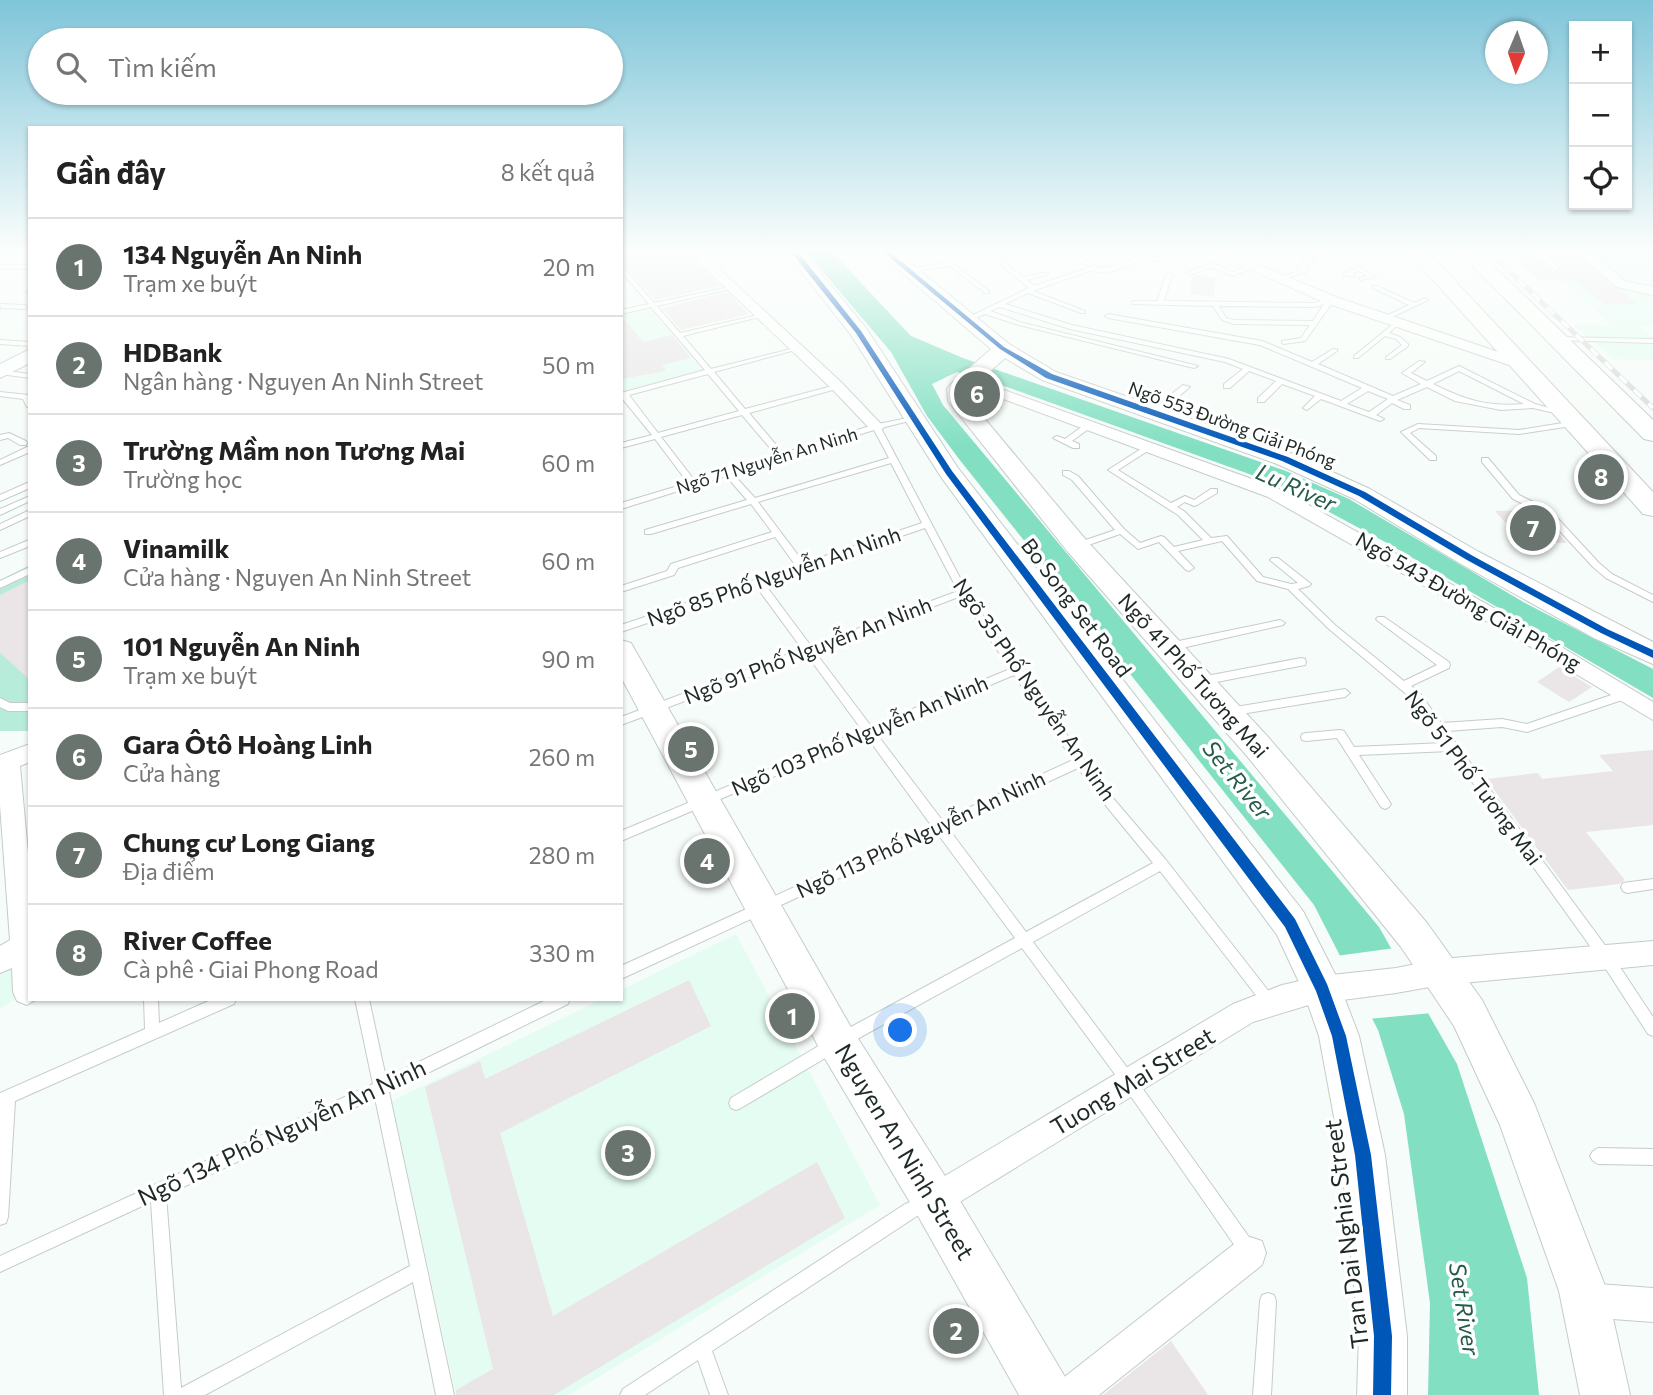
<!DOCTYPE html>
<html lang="vi">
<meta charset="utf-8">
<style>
body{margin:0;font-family:Commissioner,sans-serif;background:#f6f6f6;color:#222}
.controls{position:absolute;right:21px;top:21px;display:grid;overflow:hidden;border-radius:0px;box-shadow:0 2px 5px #0004}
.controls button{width:63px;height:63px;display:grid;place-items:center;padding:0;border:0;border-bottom:2px solid #e0e0e0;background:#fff;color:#222;font:35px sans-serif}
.compass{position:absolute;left:1485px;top:21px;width:63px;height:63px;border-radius:50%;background:#fff;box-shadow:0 2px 5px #0004;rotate:182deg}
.you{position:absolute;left:901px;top:1031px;width:24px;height:24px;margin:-18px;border:5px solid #fff;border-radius:50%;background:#1a73e8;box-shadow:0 0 0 10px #1a73e833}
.badge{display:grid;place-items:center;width:46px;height:46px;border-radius:50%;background:#6a746f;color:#fff;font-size:23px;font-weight:700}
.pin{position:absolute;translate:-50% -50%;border:4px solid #fff;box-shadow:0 2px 7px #0006}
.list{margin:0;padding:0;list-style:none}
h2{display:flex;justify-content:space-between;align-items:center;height:91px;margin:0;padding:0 28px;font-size:30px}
h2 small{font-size:23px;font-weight:400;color:#767676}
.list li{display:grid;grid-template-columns:46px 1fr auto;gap:21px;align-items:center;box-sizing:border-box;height:98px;padding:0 28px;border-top:2px solid #e0e0e0}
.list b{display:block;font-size:26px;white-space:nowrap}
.list p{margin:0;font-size:23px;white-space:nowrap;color:#767676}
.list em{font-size:23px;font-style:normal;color:#767676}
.icon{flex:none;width:38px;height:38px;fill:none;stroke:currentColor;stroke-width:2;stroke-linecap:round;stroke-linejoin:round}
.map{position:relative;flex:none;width:1653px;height:1395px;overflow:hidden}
.search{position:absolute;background:#fff;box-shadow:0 2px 5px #0004;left:28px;top:28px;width:595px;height:77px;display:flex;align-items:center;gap:18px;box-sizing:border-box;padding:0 24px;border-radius:38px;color:#767676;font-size:26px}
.panel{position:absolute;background:#fff;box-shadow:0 2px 5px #0004;left:28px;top:126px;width:595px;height:875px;border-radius:0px}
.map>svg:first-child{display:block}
.built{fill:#e4fcf2}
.green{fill:#b8ecda}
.water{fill:#82dfc2}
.pier{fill:#f6fcf9}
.building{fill:#eae5e7}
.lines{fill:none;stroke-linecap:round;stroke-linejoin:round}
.lane-casing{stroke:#c4ccc9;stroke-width:2}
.street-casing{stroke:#c4ccc9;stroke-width:2}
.secondary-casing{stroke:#c4ccc9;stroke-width:2}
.primary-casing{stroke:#c4ccc9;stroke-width:2}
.lane{fill:#fefffe;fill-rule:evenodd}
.street{fill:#fefffe;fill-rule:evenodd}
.secondary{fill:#fefffe;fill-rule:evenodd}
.primary{fill:#fefffe;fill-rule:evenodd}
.rail-casing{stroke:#d8dada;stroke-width:5}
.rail{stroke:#fff;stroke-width:3.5;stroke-dasharray:10;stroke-linecap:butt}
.cycleway-casing{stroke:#fff;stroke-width:5}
.cycleway{fill:#0057b8;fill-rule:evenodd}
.labels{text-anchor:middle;stroke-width:7;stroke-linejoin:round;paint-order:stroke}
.far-street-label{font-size:18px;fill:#1e2a25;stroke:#fff}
.street-label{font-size:21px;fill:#1e2a25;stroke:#fff}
.water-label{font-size:23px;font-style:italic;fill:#265b4a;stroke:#fff}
.near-street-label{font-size:24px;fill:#1e2a25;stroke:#fff}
</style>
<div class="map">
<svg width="1653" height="1395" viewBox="0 0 1653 1395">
<rect width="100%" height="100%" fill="#f6fcf9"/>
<!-- built -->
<g class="built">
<polygon points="1653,252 1653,281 1629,281 1653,298 1653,326 1639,326 1653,337 1653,360 1613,359 1574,325 1612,325 1534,253"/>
<polygon points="649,308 705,372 621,393 621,314"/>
<polygon points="736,934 880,1205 569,1395 456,1395 392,1101 602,999 621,999 621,990"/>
<polygon points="19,953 21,995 0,1009 0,965"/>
</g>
<!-- green -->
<polygon class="green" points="30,565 30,731 0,731 0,580"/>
<!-- water -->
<polygon class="water" points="832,252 911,336 963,358 1286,471 1349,499 1525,603 1653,669 1653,698 1387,543 1277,484 993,382 957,372 932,384 943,405 1379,927 1457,1064 1527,1278 1539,1395 1428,1395 1430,1303 1404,1114 1378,1030 1314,905 959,459 927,416 891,352 807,253"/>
<!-- pier -->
<polygon class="pier" points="1395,948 1432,1013 1368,1019 1336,956"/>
<!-- building -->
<g class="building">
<polygon points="621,252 686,252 720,286 655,300 621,262"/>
<polygon points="1508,252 1533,252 1555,273 1561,272 1562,268 1546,252 1574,252 1637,304 1605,304 1576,281 1538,280"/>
<polygon points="1197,275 1216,278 1214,297 1190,294 1192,277"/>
<polygon points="727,292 749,314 681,330 662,308"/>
<polygon points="621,316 643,342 672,335 691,358 662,365 666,371 621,379"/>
<polygon points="1531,510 1542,516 1567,543 1531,543 1524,534 1515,534 1495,511"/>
<polygon points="30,580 30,680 0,653 0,595"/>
<polygon points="1559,667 1592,687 1569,702 1537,682"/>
<polygon points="1653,750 1653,825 1586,832 1625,880 1619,884 1568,890 1486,779 1538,773 1542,779 1613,771 1599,755"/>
<polygon points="689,980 711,1026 500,1133 553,1316 817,1162 845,1218 554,1395 456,1395 456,1390 493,1369 425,1087 480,1061 485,1079"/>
<polygon points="1171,1341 1208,1395 1103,1395"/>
</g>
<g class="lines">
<!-- lane casing -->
<g class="lane-casing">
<g id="lane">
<path d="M985 252H992L997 256 1023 253V255L1000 259 1023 277 1049 272V274L1027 280 1034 286 1091 267 1058 252H1067L1097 266V268C1119 270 1135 252 1157 252L1149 256 1155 258 1161 256 1164 258 1155 262 1143 259 1109 273 1089 271 1033 291 1085 311V313H1081L1028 293 1005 304 1072 325 1229 359 1341 401 1362 388 1260 345 1108 318 1105 316 1108 314 1262 341 1312 362 1333 349H1337V351L1318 364 1393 396 1421 384 1402 373 1419 361 1425 362 1411 373 1427 381 1459 366 1535 404 1567 413 1563 415 1533 408 1501 410 1455 401 1427 387 1397 400 1410 405V409H1404L1392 403 1376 415 1384 419 1380 421 1321 399 1307 410 1303 408 1315 396 1282 384 1264 402H1258V398L1276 381 1249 371 1230 388H1224V384L1243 369 1225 362 1070 329 1000 307 990 311 1023 323 1198 366 1194 368 1019 325 985 314 969 321H965V319L1029 288ZM1459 371 1524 404C1487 407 1465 400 1433 384ZM1368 391 1388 399 1369 412 1347 404Z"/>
<polygon points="1319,252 1335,252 1376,277 1360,280 1360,278 1367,276 1359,271 1352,274 1354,275 1354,277 1344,275 1344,273 1354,269 1328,253 1311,258 1314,260 1314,262 1305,267 1308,269 1308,271 1281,280 1278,278 1301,270 1298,268 1298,266 1307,261 1304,259 1304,257"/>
<polygon points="1535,252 1542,252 1559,268 1559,270 1555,270"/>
<polygon points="951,262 989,291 989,293 985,293 950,266 907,272 904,270"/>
<polygon points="1211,263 1233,272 1250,265 1255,266 1233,276 1211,267 1190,275 1187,273"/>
<rect x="0" y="265" width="30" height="4"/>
<path d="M621 265 654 303 734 286V288L657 306 680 333 763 314V316L683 336 711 369 799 347V349L714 372 745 409 840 384V388L749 413 783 453 873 425 913 417 917 419 881 428 967 591 987 622 1106 790 1166 860 1277 1002 1275 1007 1270 1009 1265 1007 1160 871 1033 942 1135 1078 1254 1244 1256 1250 1254 1256 1248 1258 1242 1256 1125 1088 1022 948 859 1038 741 1108 736 1110 731 1108 729 1103 731 1098 849 1028 1015 938 937 833 621 979V966L931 825 867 737 621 841V831L862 730 807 655 621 725V717L802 649 756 586 621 632V625L796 566 775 537 678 568 674 575 621 592V586L667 571 671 564 772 532 751 504 651 534H645V530L747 500 726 476 621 509V503L688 483 655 439 621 448V443L652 435 621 397V393L705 370 651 307 621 314V310L649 304 621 271ZM708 374 739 411 658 433 629 395ZM742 415 776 455 695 481 661 437ZM874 430 889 458 755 498 733 474ZM891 463 922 523 804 563 758 502ZM925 528 958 591 811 646 764 583ZM961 596 1010 669 871 726 815 652ZM1014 675 1073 760 942 820 876 733ZM1078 768 1098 796 1153 863 1026 932 948 828Z"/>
<path d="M1169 273 1172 275 1164 301 1315 303 1331 298 1334 300 1305 341 1284 344 1282 343V341L1301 338 1310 325 1234 324 1222 320 1213 306 1132 304V302L1134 301H1157L1166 275ZM1324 304 1313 321 1234 320 1226 318 1219 306 1315 307Z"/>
<polygon points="1653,280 1653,285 1650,283"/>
<polygon points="1373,286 1377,286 1414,303 1425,298 1428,300 1388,319 1384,319 1384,317 1409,305 1373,288"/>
<polygon points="29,290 30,294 27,293 26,292"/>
<polygon points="0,304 25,305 28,307 25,309 1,308"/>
<polygon points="1398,320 1401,322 1389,333 1400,337 1408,344 1408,346 1390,359 1386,359 1386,357 1402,345 1396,339 1385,336 1358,358 1354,358 1354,356"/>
<polygon points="1557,337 1651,339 1653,339 1653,343 1555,340 1554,339"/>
<polygon points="0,340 30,342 30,346 0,344"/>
<polygon points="0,370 30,374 30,378 0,374"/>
<polygon points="1183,385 1190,387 1156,415 1150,415 1150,411"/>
<polygon points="0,392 29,395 30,407 27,407 23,399 0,396"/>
<polygon points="1575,421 1579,423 1578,425 1519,434 1419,428 1410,433 1436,456 1436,460 1430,460 1401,432 1418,424 1519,430"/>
<polygon points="1087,423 1094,425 1072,441 1079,444 1079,448 1073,448 1053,438 1057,436 1065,439"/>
<polygon points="9,433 26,441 27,443 26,445 20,445 8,438 0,440 0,435"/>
<polygon points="1147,445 1153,445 1154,447 1118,470 1171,503 1185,496 1194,500 1211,489 1217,489 1217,493 1197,505 1194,506 1185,502 1177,507 1184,511 1211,538 1227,536 1263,577 1291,584 1298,583 1270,560 1272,558 1278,558 1311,584 1309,586 1298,589 1335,625 1404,681 1437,665 1378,621 1376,619 1378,617 1384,617 1449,662 1450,665 1449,668 1411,686 1420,693 1441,723 1502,719 1527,724 1620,692 1628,692 1629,695 1628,698 1527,732 1502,727 1447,731 1610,952 1653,1017 1653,1036 1648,1034 1600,960 1450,751 1359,755 1391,804 1389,807 1385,809 1381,807 1337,738 1306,741 1302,740 1301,737 1302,734 1306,733 1340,730 1344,731 1354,747 1444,743 1412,699 1329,629 1288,589 1257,581 1222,541 1178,551 1194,568 1189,571 1186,570 1159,542 1138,549 1120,534 1080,548 1074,548 1074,544 1115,530 1072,480 1063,475 1063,471 1069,471 1078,476 1124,529 1140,543 1161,536 1164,537 1174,547 1203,540 1178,515 1108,470"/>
<polygon points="27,447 30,447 30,452 0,465 0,460"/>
<polygon points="1482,458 1488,458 1519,495 1550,510 1599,563 1612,574 1653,595 1653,602 1606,578 1593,567 1544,514 1513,499 1482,462"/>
<polygon points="27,483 30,483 30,488 0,501 0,495"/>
<polygon points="30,496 30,501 0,515 0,509"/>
<polygon points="30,510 30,516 0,530 0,524"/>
<polygon points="29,540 30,546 0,558 0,552"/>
<polygon points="30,567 30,574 0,588 0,581"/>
<polygon points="1280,620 1285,623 1283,625 1169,651 1164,647 1169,643"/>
<polygon points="1301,658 1305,659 1306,662 1305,665 1201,685 1196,681 1201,677"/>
<polygon points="1345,689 1350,693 1345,697 1229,716 1225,715 1224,712 1225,709 1229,708"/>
<polygon points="0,698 10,703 30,703 30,711 8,711 0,707"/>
<polygon points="1653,879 1653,889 1627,893 1623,891 1621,887 1623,883"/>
<polygon points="144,999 158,999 159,1023 213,999 236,999 234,1004 15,1101 8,1217 6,1223 0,1225 0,1093 145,1029"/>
<path d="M355 999H369L386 1078 548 999H570L568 1004 389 1092 454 1395H436L413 1282 205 1395H164L151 1202 0 1272V1256L373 1084ZM375 1098 410 1266 181 1388 166 1195Z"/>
<polygon points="1598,1148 1653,1149 1653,1165 1598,1164 1593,1161 1590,1156 1593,1151"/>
<polygon points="925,1196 931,1198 933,1204 931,1210 917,1216 712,1351 728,1395 710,1395 698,1360 645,1395 620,1395 623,1389 905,1204"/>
<polygon points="1268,1293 1274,1295 1276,1301 1271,1395 1253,1395 1260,1301 1262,1295"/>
</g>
</g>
<!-- street casing -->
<g class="street-casing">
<g id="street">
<polygon points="688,252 701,252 842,383 881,424 884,427 881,430 871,430 832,389"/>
<polygon points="1210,252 1227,252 1336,297 1525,361 1527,364 1520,368 1515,367 1326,303"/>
<polygon points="1576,252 1590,252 1625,281 1653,287 1653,295 1617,287"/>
<polygon points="965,376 1280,489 1528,627 1653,702 1653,720 1514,637 1268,497 960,383 958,380"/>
<polygon points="30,744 30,762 20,766 30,875 30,999 37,999 27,1005 17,1001 13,992 12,968 0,973 0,946 10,940 0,805 0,755"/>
<polygon points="1653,941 1653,965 1441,985 1396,993 1312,1004 1253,1022 945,1211 934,1216 923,1211 918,1200 923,1189 1233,1004 1282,985 1322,976 1396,968 1441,959"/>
<polygon points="1250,1237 1262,1241 1266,1253 1262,1265 1099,1395 1053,1395 1058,1382 1238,1241"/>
<polygon points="1585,1283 1653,1288 1653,1322 1585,1317 1573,1312 1568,1300 1573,1288"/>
</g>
</g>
<!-- secondary casing -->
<g class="secondary-casing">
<g id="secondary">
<polygon points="786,252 803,252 866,328 958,468 1303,911 1336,976 1359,1036 1385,1155 1407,1336 1407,1395 1357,1395 1359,1336 1341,1155 1319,1036 1304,993 1277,935 941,477 851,335"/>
<polygon points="878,252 897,252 1009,344 1056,372 1293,454 1370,489 1479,552 1653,642 1653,664 1594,638 1461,564 1354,499 1277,464 1042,380 1005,358 968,391 969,400 1086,540 1269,738 1427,923 1482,1000 1534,1103 1607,1291 1630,1395 1580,1395 1559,1291 1500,1125 1454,1026 1401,947 1247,756 1068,552 948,401 947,389 950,385 991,349"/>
<polygon points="30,349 30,363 0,378 0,364"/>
<polygon points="621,640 631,643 852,1029 950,1184 1065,1377 1072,1395 1019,1395 918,1216 824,1057 621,677"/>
</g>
</g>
<!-- primary casing -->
<g class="primary-casing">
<g id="primary">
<polygon points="1408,252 1428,252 1653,492 1653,516 1643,514"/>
<polygon points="1459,252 1479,252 1653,420 1653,441 1644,439"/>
</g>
</g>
<!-- lane -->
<use href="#lane" class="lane"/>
<!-- street -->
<use href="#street" class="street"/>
<!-- secondary -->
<use href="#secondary" class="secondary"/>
<!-- primary -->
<use href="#primary" class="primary"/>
<!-- rail casing -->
<g class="rail-casing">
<polyline id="rail" points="1489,252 1653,408"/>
</g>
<!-- rail -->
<use href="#rail" class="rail"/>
<!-- cycleway casing -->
<g class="cycleway-casing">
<g id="cycleway">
<polygon points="791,252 798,252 861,331 952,471 1295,919 1327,984 1346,1036 1371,1155 1392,1336 1391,1395 1373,1395 1374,1336 1355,1155 1332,1036 1316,991 1285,927 946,474 856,333"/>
<polygon points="883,252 890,252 1004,347 1052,374 1288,457 1365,492 1473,556 1607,629 1653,650 1653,658 1601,633 1467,560 1359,496 1282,461 1046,378 1000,349"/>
</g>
</g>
<!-- cycleway -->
<use href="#cycleway" class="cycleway"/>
</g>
<!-- sky -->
<linearGradient id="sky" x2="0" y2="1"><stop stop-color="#7fc5d9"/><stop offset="0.56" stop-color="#fbfefc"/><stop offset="1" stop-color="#fbfefc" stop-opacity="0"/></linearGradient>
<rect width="1653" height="448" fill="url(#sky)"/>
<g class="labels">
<!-- far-street labels -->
<g class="far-street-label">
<text transform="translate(1232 425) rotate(20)" y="6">Ngõ 553 Đường Giải Phóng</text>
<text transform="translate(767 461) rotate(-17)" y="6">Ngõ 71 Nguyễn An Ninh</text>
</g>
<!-- street labels -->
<g class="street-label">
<text transform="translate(774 577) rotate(-19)" y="7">Ngõ 85 Phố Nguyễn An Ninh</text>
<text transform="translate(1468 602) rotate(30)" y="7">Ngõ 543 Đường Giải Phóng</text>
<text transform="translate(1076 608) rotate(53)" y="7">Bo Song Set Road</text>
<text transform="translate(808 651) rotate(-21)" y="7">Ngõ 91 Phố Nguyễn An Ninh</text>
<text transform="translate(1193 676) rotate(48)" y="7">Ngõ 41 Phố Tương Mai</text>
<text transform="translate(1034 690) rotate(55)" y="7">Ngõ 35 Phố Nguyễn An Ninh</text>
<text transform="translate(860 736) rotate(-23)" y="7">Ngõ 103 Phố Nguyễn An Ninh</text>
<text transform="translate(1473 778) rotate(53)" y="7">Ngõ 51 Phố Tương Mai</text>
<text transform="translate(921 835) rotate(-25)" y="7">Ngõ 113 Phố Nguyễn An Ninh</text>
</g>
<!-- water labels -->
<g class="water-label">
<text transform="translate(1296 488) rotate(24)" y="8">Lu River</text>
<text transform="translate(1237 780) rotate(51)" y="8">Set River</text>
<text transform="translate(1464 1309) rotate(81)" y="8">Set River</text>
</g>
<!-- near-street labels -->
<g class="near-street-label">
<text transform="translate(1133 1082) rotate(-31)" y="8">Tuong Mai Street</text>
<text transform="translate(282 1133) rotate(-25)" y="8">Ngõ 134 Phố Nguyễn An Ninh</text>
<text transform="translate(904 1152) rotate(59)" y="8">Nguyen An Ninh Street</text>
<text transform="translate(1347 1234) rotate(-97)" y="8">Tran Dai Nghia Street</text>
</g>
</g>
</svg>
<div class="controls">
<button>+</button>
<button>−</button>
<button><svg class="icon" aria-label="locate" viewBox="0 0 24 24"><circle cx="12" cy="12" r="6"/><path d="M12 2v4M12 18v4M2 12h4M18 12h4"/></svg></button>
</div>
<svg class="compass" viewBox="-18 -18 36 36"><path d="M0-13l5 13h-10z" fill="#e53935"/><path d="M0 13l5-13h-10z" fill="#767676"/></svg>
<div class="you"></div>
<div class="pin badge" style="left:792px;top:1016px">1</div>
<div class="pin badge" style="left:956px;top:1331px">2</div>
<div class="pin badge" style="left:628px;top:1153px">3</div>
<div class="pin badge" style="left:707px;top:861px">4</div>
<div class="pin badge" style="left:691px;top:749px">5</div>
<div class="pin badge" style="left:977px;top:394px">6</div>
<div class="pin badge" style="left:1533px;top:528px">7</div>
<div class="pin badge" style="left:1601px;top:477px">8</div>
<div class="search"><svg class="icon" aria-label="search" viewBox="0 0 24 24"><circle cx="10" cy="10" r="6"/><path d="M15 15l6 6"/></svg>Tìm kiếm</div>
<section class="panel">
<h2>Gần đây<small>8 kết quả</small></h2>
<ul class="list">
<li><span class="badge">1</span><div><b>134 Nguyễn An Ninh</b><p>Trạm xe buýt</p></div><em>20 m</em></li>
<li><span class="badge">2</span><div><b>HDBank</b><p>Ngân hàng · Nguyen An Ninh Street</p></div><em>50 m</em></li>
<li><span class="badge">3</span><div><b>Trường Mầm non Tương Mai</b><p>Trường học</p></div><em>60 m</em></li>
<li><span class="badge">4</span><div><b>Vinamilk</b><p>Cửa hàng · Nguyen An Ninh Street</p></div><em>60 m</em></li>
<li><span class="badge">5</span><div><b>101 Nguyễn An Ninh</b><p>Trạm xe buýt</p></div><em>90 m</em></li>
<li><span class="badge">6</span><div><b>Gara Ôtô Hoàng Linh</b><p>Cửa hàng</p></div><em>260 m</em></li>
<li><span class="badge">7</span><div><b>Chung cư Long Giang</b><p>Địa điểm</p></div><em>280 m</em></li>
<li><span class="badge">8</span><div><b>River Coffee</b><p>Cà phê · Giai Phong Road</p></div><em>330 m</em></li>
</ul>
</section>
</div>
